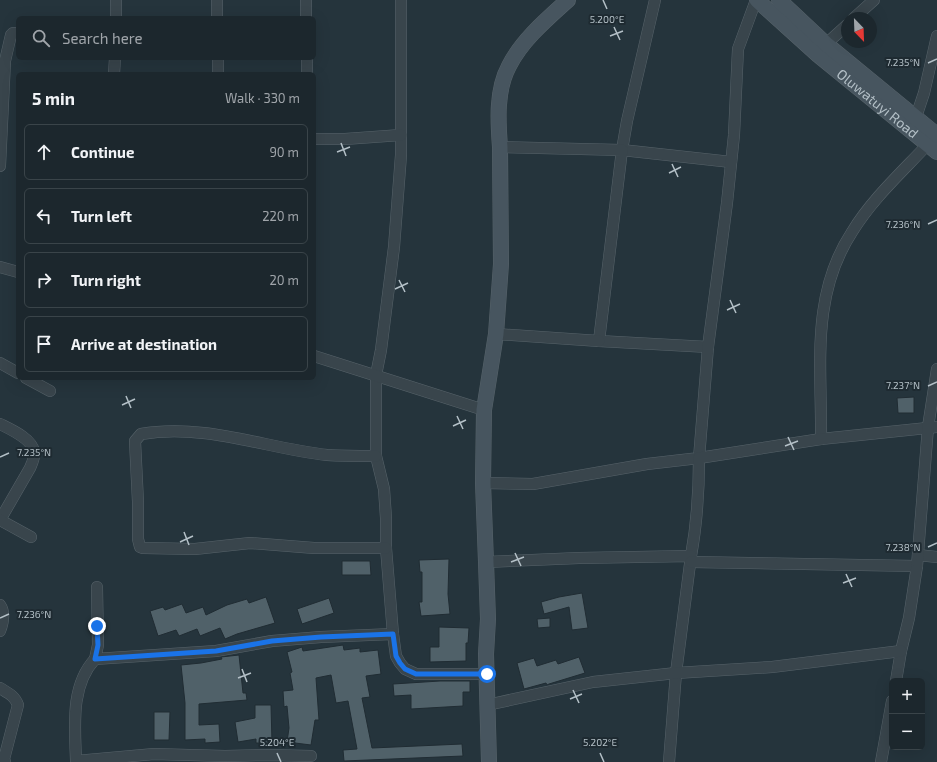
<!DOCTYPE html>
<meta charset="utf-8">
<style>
body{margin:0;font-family:"Exo 2",sans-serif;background:#293339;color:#f1f3f6}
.controls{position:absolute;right:12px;bottom:12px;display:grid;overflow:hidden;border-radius:6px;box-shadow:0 4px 16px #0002}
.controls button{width:36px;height:36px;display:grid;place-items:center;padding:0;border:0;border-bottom:1px solid #3a4449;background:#1c272d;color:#f1f3f6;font:20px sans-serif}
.compass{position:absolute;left:841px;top:12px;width:36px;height:36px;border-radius:50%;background:#1c272d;box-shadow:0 4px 16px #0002;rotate:157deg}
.stop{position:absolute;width:12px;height:12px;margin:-9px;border:3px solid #1a73e8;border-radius:50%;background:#fff}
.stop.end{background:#1a73e8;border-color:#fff;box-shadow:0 1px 4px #0008}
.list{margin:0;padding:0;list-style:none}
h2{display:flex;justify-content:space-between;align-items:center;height:52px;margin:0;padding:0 16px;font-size:17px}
h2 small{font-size:13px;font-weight:400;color:#a0a5aa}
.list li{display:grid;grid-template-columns:26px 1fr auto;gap:12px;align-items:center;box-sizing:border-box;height:56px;margin:0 8px 8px;padding:0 8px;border:1px solid #3a4449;border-radius:6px}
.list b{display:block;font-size:15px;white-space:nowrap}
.list em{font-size:13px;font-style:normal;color:#a0a5aa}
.icon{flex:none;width:22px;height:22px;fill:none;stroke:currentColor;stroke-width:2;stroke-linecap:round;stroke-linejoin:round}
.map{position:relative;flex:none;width:937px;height:762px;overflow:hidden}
.search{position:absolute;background:#1c272d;box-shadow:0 4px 16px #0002;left:16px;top:16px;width:300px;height:44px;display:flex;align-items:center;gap:10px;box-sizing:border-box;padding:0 14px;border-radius:6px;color:#a0a5aa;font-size:15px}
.panel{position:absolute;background:#1c272d;box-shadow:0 4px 16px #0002;left:16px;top:72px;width:300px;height:308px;border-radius:6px}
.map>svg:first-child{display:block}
.building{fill:#506169;stroke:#202c33}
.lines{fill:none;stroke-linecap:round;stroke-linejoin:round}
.street-casing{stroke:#57636a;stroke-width:12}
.secondary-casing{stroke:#57636a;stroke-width:16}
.street{stroke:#39454c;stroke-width:11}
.secondary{stroke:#47555f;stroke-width:15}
.route{stroke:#1a73e8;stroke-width:5}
.ticks{fill:none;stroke:#b4c0c7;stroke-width:1.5}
.labels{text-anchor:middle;stroke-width:4;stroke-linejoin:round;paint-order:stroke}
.street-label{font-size:14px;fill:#b4c0c7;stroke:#1e2a31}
.ticks-label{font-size:10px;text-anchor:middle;fill:#b4c0c7;stroke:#1e2a31;stroke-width:4;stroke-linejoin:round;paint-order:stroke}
</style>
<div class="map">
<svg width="937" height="762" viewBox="0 0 937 762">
<rect width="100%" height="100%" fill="#25343c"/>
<!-- building -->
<g class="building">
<polygon points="914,397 914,413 898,413 897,398"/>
<polygon points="449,559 448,594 450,614 421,616 419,602 422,602 422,572 420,572 419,560"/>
<polygon points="342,561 370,561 371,575 342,575"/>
<polygon points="582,593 588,628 572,630 569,607 544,614 541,602 559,597"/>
<polygon points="266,597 275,623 237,634 225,639 220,628 200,636 197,629 179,636 176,630 158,636 150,611 163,607 165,610 182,604 186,613 203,607 206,615 227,605 247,599 249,603"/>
<polygon points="329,598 334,613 302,624 297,609"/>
<polygon points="550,618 550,627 538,628 537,619"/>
<polygon points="439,627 469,628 468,643 466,643 466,661 430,662 430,647 439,647"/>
<polygon points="343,645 344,650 360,648 360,652 378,650 381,674 366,676 370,697 362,698 372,748 462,744 463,756 344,761 343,750 357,749 348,701 336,703 331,675 316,678 319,720 315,720 311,745 287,742 289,728 287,706 284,707 283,691 293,690 290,673 292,672 287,652 302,647 303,651"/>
<polygon points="239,655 243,693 246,693 247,700 199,704 199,725 219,724 220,742 205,743 205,739 185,740 185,703 181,665 201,663 222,659 221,657"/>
<polygon points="579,657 585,673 549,684 547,685 546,683 524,689 517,663 534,658 537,666 556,660 558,664"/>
<polygon points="440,681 470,681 470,692 463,692 463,706 411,709 411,695 394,696 393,684"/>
<polygon points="255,705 271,705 272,743 256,743 256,739 238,742 235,722 255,718"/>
<polygon points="154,712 170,712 169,740 154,740"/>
</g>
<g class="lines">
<!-- street casing -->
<g class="street-casing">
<g id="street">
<polyline points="217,0 217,18"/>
<polyline points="306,0 306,18"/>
<polyline points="401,0 401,155 394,247 381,350 376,375 376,456 384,489 386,518 386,548 393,634 396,656 400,663 405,669 416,674 487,674"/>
<polyline points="655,0 627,121 622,150 731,162"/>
<polyline points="116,18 116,0"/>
<polyline points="854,18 874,0"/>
<polyline points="826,44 847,25"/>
<polyline points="307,58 307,74"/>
<polyline points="114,74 115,58"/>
<polyline points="218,74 218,58"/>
<polyline points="916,117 924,93 937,36"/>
<polyline points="314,139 345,139 401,135"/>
<polyline points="500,147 622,150 599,341 708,347"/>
<polyline points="0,166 5,61 11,35 13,33 18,33"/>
<polyline points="0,267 18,272"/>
<polyline points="496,334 599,341"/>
<polyline points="314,356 484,410"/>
<polyline points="0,363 18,373"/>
<polyline points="26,378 50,391"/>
<path d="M0 424C10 429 33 439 34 452 35 458 32 463 30 468L0 520"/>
<path d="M821 439C822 367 810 296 852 232 872 199 902 172 928 144"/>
<path d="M376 456C360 456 343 456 327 455 265 448 204 423 141 434L135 441 138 502V539L140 547 143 548 195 549 250 543 314 548H386"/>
<polyline points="483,483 533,484 647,464 699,458 708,347 727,203 734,135 738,49 756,0"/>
<polyline points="0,520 31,537"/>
<polyline points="918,555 937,557"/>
<path d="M691 556C697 523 699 491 699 458L821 439 937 427"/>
<polyline points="486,562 579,558 691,556 676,673 669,762"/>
<polyline points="691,562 917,566"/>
<polyline points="97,587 98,645 95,659 216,651 272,641 321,637 393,634"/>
<path d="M0 605C5 612 3 623 0 631"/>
<path d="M95 659C70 686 75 727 76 761L154 754 225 756 269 755 311 756"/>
<polyline points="896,681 901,651 909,618 917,566 928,427 937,369"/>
<path d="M0 688C8 693 15 696 18 705L4 759 5 762"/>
<polyline points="487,705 593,682 676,673 772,667 901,651"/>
<polyline points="881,762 892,701"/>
</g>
</g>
<!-- secondary casing -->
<g class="secondary-casing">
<g id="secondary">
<path id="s1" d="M757 0 818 55 937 152"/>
<polyline points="779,0 826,44 937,135"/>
<path d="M489 762 486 654 488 619 486 562 483 483 484 410 496 334 501 264 500 147C498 121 496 90 509 66 522 40 547 19 568 0"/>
</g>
</g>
<!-- street -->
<use href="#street" class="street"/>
<!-- secondary -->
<use href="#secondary" class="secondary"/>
</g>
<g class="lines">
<!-- route -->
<polyline class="route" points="97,626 98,645 95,659 216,651 272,641 321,637 393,634 396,656 400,663 405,669 416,674 487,674"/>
</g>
<!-- ticks -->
<path class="ticks" d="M603 0 607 9M614 27 620 40M610 36 623 31M928 63 937 59M341 143 346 156M337 152 350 147M672 164 678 177M669 173 681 167M928 224 937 220M399 280 405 292M395 289 408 283M730 300 736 313M727 310 740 304M928 386 937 382M126 396 131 408M122 405 135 399M457 416 463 429M453 426 466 420M788 437 794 450M785 446 798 441M0 457 9 453M184 532 189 545M180 542 193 536M928 547 937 543M515 553 521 566M511 562 524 557M846 574 852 587M843 583 856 578M0 618 9 614M242 669 247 682M238 678 251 673M573 690 579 703M570 699 582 694M277 753 281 762M600 753 604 762"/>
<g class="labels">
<!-- street labels -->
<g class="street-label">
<text dy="5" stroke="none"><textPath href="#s1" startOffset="159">Oluwatuyi Road</textPath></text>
</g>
</g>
<g class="ticks-label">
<text x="607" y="23">5.200°E</text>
<text x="903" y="66">7.235°N</text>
<text x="903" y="228">7.236°N</text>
<text x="903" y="389">7.237°N</text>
<text x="34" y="456">7.235°N</text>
<text x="903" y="551">7.238°N</text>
<text x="34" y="618">7.236°N</text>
<text x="277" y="746">5.204°E</text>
<text x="600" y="746">5.202°E</text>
</g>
</svg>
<div class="controls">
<button>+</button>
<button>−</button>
</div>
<svg class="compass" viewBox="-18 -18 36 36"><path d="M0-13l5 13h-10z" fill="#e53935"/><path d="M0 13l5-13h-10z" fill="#a0a5aa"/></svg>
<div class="stop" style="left:487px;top:674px"></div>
<div class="stop end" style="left:97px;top:626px"></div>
<div class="search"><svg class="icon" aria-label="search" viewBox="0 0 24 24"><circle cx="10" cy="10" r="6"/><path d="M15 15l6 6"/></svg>Search here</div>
<section class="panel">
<h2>5 min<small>Walk · 330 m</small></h2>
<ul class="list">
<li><svg class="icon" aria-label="ahead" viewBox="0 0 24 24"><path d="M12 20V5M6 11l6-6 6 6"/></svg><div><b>Continue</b></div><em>90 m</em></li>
<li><svg class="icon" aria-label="left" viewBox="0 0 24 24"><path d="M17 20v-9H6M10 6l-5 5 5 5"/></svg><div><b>Turn left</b></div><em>220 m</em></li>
<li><svg class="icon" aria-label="right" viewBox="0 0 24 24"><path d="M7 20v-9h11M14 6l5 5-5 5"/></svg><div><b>Turn right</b></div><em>20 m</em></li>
<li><svg class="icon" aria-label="arrive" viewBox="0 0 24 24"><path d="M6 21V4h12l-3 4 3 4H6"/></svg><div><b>Arrive at destination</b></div></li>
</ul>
</section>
</div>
